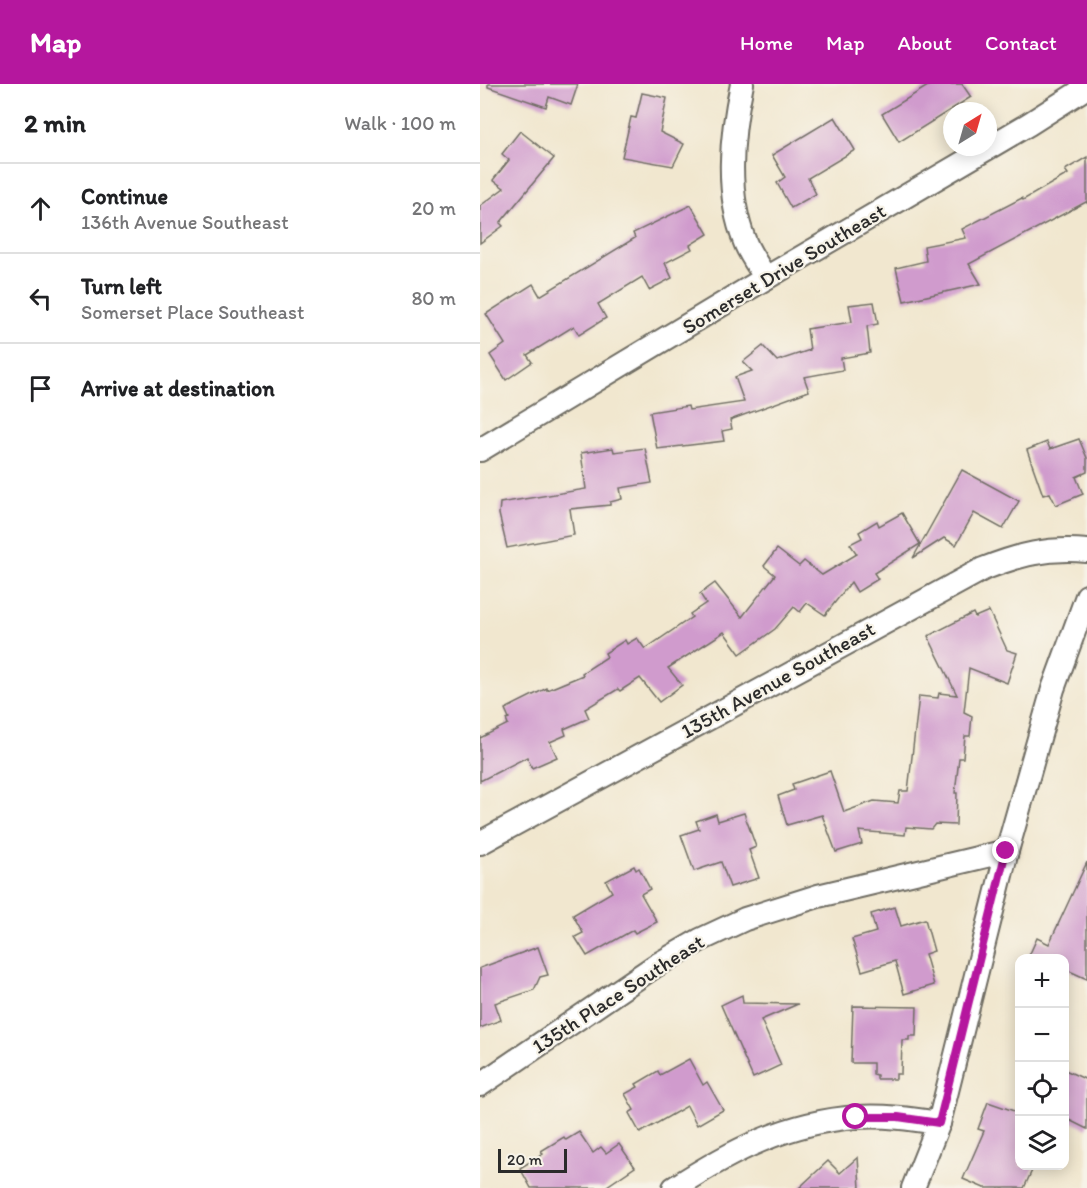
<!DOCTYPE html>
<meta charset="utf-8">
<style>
body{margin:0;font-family:Itim,sans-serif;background:#f6f6f6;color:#202124}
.controls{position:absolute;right:18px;bottom:18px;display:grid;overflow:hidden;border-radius:12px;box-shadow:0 3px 15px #0003}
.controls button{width:54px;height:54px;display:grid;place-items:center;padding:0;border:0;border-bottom:2px solid #e0e0e0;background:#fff;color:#202124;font:30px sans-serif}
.compass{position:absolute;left:463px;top:18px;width:54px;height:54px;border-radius:50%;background:#fff;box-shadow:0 3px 15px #0003;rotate:37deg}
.scale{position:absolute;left:18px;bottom:15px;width:69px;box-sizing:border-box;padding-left:6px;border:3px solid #2b2b2b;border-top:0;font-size:16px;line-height:21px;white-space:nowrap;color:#2b2b2b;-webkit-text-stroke:4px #f7f3e8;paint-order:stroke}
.stop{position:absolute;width:18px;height:18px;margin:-14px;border:4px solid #b5179e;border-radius:50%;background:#fff}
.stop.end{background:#b5179e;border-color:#fff;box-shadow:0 2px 6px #0008}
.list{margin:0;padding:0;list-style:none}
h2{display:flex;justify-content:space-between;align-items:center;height:78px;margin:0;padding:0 24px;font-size:26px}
h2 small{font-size:20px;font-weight:400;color:#757577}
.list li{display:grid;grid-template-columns:39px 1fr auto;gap:18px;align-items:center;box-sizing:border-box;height:90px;padding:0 24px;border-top:2px solid #e0e0e0}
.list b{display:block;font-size:22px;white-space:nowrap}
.list p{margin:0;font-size:20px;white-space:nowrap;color:#757577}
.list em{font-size:20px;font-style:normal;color:#757577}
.icon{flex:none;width:33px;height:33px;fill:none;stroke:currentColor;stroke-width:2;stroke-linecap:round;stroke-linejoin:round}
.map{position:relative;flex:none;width:607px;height:1104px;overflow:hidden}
header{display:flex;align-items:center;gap:36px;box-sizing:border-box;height:84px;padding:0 30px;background:#b5179e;color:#fff}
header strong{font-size:28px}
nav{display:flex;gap:33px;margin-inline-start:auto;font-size:21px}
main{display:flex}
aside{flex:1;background:#fff}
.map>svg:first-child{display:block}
.building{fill:#d09bcd}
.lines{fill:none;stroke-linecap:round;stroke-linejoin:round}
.minor-casing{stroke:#706d64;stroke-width:26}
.minor{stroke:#fff;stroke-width:22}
.route{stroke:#b5179e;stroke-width:8}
.labels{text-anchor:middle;stroke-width:4.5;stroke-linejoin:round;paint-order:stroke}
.street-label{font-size:21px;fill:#2b2b2b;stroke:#f7f3e8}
</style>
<header>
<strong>Map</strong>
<nav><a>Home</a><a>Map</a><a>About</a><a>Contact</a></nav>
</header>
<main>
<aside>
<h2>2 min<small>Walk · 100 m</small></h2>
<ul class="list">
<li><svg class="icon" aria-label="ahead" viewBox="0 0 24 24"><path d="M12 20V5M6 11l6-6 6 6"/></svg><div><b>Continue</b><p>136th Avenue Southeast</p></div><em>20 m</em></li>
<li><svg class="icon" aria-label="left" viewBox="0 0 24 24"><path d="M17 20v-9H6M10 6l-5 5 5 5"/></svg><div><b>Turn left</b><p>Somerset Place Southeast</p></div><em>80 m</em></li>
<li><svg class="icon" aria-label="arrive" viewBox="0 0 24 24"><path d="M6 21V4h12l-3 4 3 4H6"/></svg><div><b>Arrive at destination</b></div></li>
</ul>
</aside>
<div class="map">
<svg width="607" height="1104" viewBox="0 0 607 1104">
<rect width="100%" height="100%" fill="#f7f3e8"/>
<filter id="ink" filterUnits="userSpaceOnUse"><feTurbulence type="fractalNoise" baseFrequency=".0167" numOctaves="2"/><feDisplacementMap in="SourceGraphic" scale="12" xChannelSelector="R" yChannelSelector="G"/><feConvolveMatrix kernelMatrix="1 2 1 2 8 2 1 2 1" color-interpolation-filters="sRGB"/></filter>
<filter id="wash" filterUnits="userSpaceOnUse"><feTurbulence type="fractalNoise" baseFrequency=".008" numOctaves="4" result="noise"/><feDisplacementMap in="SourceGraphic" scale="24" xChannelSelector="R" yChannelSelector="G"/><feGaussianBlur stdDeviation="1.35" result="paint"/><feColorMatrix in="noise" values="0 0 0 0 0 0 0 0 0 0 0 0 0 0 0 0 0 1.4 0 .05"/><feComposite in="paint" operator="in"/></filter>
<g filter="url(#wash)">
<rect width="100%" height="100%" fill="#f1e7cf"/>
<g id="blocks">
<!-- building -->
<g class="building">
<polygon points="8,0 98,0 91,21 69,13 66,23 8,3"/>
<polygon points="451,0 482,0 491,13 419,58 402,30"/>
<polygon points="162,9 187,14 180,48 204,60 193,82 142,73 151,33 156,34"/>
<polygon points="355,33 375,66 328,94 336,110 311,124 297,99 305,93 292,71"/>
<polygon points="40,47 74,74 20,139 23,142 0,159 0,122 24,104 13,96 29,76 22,70"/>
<polygon points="607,73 607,119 606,118 489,180 501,200 424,217 416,184 446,177 444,162 486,154 482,145 542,114 543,116 588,90 585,86"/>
<polygon points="211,121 228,150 210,161 212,165 185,179 192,194 169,206 162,193 118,220 126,234 99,251 94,242 47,271 52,278 26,296 10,271 25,260 6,230 53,200 60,212 155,154 153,149"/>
<polygon points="394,218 398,240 387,242 390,269 361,274 363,286 324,293 329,307 250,336 252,345 242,347 244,357 177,365 170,328 208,322 209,326 264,318 255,293 272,287 263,278 283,262 297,277 330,266 327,245 372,238 369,221"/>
<polygon points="599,355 607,374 607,388 596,393 603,410 576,421 570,409 563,411 547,366 567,358 570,365"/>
<polygon points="133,364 134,368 165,364 172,399 140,404 142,415 130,418 130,421 90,425 94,451 27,464 19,430 20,419 106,405 101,369"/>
<polygon points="482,386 539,417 523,445 494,429 476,461 464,454 433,474"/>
<polygon points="422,429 440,460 394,489 398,495 377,508 371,498 345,531 327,519 320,528 314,523 295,545 260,570 244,548 188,584 202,601 179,618 160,594 140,607 138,605 105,625 109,634 84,645 86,651 70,658 77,673 52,684 47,673 0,697 0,654 28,640 26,635 29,634 25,625 67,604 67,606 103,591 102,589 127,573 125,569 145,556 147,560 157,554 165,565 212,533 210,530 226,519 220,510 235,499 262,533 295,491 284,482 297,465 319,482 324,477 342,491 377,470 370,460 382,454 379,448 397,437 399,442"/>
<polygon points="509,527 527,566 537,569 527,599 489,584 484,628 492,632 490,652 485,652 483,674 479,674 475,709 477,709 476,741 455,740 451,745 426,743 425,751 379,747 382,760 356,768 342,731 307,741 298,712 314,706 312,700 350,687 364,728 394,717 418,719 420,707 428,707 439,612 458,614 459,609 477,611 448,552 493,529 495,533"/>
<polygon points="264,729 276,763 269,766 279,794 250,803 241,778 214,787 201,751 219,745 216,737 236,730 238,737"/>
<polygon points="607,778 607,895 585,885 585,874 548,874 557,854 569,860"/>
<polygon points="154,782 156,786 159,784 170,805 161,810 177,838 155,849 153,846 107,872 95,853 103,849 93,831 132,808 126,797"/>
<polygon points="415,823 421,842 445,835 454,867 445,870 454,901 424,910 415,877 382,887 372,855 396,848 391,830"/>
<polygon points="58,863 68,891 60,893 54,906 15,919 21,936 0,944 0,884"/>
<polygon points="262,911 263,919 318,920 281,936 301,981 273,994 241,921"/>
<polygon points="373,922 437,923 436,952 429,952 429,956 422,956 421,990 416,990 416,995 397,995 397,991 393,990 393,979 371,979"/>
<polygon points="209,975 223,1001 227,998 243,1026 217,1041 207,1022 160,1049 149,1029 154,1026 145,1010 158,1003 156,1000 178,987 180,991"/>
<polygon points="585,986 607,996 607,1045 585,1034"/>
<polygon points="508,1018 540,1029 540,1082 554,1082 544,1104 504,1104 483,1095 504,1047 498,1045"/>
<polygon points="99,1048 113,1069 121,1063 126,1069 139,1060 155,1083 124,1104 51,1104 40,1084 63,1070 61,1067 84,1053 86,1056"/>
<polygon points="378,1073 380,1104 319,1104 348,1077 360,1089"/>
</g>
</g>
</g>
<g filter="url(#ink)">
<use href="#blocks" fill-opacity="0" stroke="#706d64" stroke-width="1.5"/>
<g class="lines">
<!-- minor casing -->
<g class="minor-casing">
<g id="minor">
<path d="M262 0C251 51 245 109 265 158 270 171 279 183 286 194"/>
<polyline points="0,366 286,194 549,40 607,3"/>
<path d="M0 759 503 485C539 471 568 463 607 467"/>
<polyline points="0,1001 175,882 220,856 265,835 338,812 527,767"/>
<path d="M194 1104C251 1067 307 1038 377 1033 404 1031 432 1035 459 1039"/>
<polyline points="433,1104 459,1039 527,767 573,605 607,512"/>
</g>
</g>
<!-- minor -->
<use href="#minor" class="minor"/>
</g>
</g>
<g class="lines" filter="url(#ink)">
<!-- route -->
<polyline class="route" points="376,1033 418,1033 459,1039 526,767"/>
</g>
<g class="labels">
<!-- street labels -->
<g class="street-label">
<text transform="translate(304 185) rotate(-31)" y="7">Somerset Drive Southeast</text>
<text transform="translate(298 596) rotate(-29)" y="7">135th Avenue Southeast</text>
<text transform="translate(138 910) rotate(-33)" y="7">135th Place Southeast</text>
</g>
</g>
</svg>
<div class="controls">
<button>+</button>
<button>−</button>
<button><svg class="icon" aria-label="locate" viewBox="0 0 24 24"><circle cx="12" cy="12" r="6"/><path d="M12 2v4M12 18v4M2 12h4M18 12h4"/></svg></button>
<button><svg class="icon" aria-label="layers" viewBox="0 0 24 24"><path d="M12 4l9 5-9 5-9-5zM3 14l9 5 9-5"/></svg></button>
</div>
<svg class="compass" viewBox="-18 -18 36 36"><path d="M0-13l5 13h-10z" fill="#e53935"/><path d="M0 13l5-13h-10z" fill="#757577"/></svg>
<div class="scale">20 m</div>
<div class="stop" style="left:376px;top:1033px"></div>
<div class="stop end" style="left:526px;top:767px"></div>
</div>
</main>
